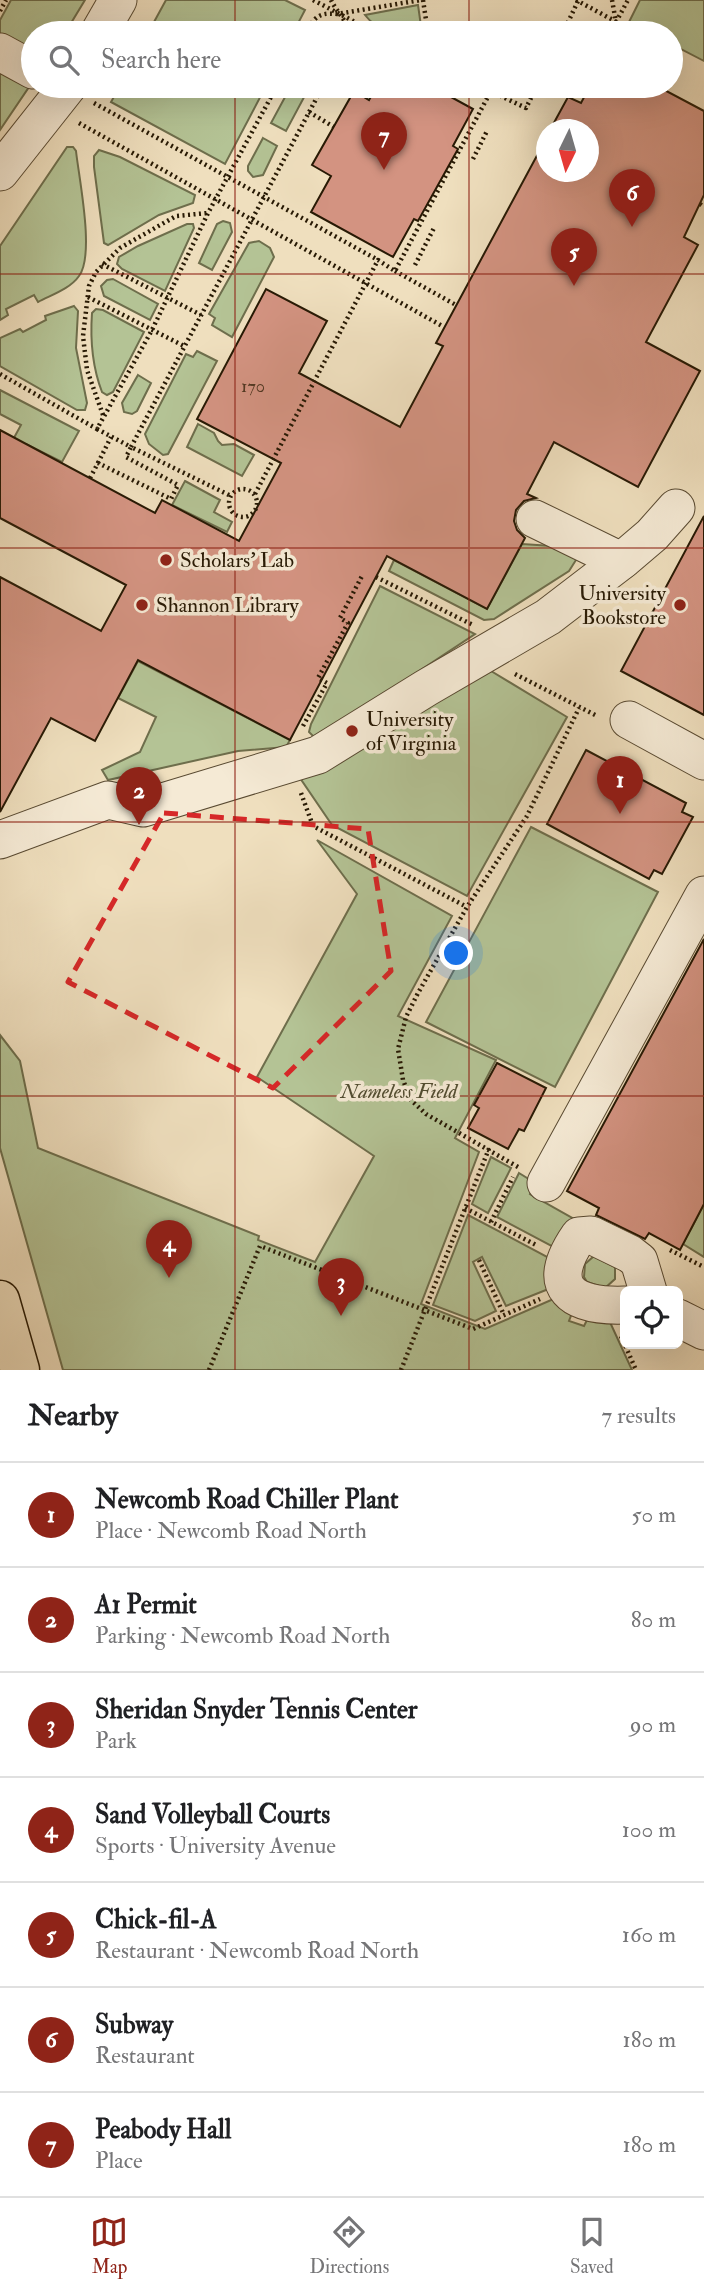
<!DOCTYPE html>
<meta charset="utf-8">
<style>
body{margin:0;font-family:"IM FELL Double Pica",serif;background:#f6f6f6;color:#202124}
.controls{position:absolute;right:21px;bottom:21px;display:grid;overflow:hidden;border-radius:10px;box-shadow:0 7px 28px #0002}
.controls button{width:63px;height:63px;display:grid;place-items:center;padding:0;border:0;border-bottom:2px solid #e0e0e0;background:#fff;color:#202124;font:35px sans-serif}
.compass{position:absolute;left:536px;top:119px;width:63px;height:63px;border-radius:50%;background:#fff;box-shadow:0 7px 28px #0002;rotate:185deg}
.you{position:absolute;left:457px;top:954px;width:24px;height:24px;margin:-18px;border:5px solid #fff;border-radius:50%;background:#1a73e8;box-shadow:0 0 0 10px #1a73e833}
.badge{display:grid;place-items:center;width:46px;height:46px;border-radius:50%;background:#8f2418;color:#fff;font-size:23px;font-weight:700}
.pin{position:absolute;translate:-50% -58px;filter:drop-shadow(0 2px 4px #0008)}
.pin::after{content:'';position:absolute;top:37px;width:24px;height:21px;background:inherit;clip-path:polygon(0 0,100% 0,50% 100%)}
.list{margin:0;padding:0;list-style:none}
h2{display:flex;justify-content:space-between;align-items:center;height:91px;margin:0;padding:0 28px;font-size:30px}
h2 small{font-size:23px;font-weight:400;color:#757577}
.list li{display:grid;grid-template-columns:46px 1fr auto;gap:21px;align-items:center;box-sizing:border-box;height:105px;padding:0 28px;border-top:2px solid #e0e0e0}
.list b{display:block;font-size:26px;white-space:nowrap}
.list p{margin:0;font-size:23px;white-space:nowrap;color:#757577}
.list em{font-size:23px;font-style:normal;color:#757577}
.icon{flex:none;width:38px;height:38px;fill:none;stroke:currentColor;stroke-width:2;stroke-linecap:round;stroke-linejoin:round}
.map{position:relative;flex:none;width:704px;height:1370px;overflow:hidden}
.search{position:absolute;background:#fff;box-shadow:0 7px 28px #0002;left:21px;right:21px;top:21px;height:77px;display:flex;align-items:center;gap:18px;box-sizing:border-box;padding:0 24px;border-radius:38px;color:#757577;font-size:26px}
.sheet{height:826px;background:#fff}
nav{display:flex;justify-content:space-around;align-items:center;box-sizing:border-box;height:98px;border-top:2px solid #e0e0e0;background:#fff;font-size:19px;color:#757577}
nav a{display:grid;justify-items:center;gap:4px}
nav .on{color:#8f2418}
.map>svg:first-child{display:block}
.green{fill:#b4c395;stroke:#6e6e4c;stroke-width:2}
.building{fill:#d39381;stroke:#271904;stroke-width:2}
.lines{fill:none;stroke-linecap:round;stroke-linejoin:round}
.minor-casing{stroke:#594a32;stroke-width:39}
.major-casing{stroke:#271904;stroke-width:41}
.path{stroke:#271904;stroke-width:4.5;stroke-dasharray:2 3.5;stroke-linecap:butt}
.minor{stroke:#f5ead5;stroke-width:37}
.major{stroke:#efdfbe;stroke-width:38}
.marked{fill:none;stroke:#d62828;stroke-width:5;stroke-dasharray:14 9;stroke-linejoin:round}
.grid{fill:none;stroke:#8f2418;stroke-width:2;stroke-opacity:0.55}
.poi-dot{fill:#8f2418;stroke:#f5ead5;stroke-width:2.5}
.labels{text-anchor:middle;stroke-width:7;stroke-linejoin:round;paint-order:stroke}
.number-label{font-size:18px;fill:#523823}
.poi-label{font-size:21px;fill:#271904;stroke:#f5ead5;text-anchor:start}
.park-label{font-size:21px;font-style:italic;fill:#514c30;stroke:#f5ead5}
</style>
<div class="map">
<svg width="704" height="1370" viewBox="0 0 704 1370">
<rect width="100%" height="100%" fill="#efdfbe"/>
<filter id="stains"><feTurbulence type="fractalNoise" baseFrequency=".00286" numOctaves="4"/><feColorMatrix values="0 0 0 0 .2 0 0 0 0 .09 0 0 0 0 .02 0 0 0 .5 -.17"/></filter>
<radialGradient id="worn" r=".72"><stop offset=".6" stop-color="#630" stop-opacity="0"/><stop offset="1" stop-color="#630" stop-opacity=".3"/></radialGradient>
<!-- green -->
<g class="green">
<polygon points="11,0 85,0 65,33 33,33 33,57 0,41 0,20"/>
<polygon points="166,0 285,0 305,10 293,33 148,33"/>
<polygon points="640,0 704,0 704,61 671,44 671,33 651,33 629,22"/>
<path d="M418 5 422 33C403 33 378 33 365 15Z"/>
<polygon points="0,68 31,84 0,130"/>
<polygon points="120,86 266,86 225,164 111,102"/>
<polygon points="291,86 310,86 286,131 271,123"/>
<polygon points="263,138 277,146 263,175 253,177 248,171 248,166"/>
<path d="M67 147H73L76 151C79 179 95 255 79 276 70 289 51 295 38 302L34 295 6 309 8 315 0 320V246Z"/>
<polygon points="99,150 120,157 195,195 193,203 159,215 108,245 104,243 94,167 94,156"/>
<polygon points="223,221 230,223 232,232 212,270 199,263 217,224"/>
<polygon points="187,224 193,224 194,228 165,291 122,269 117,264 119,257 138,246"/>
<polygon points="259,241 270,248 274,257 232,337 212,325 215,318 209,314 249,243"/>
<polygon points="113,279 158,304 150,320 104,296 101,286 107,280"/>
<polygon points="74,306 78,311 76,348 87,403 85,410 77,410 0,366 0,338 20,329 23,332 46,320 45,316"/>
<path d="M96 309 103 310 144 332 113 392 107 395 102 392C92 366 90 341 92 313Z"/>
<polygon points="197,351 217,361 168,454 163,455 149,444 145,434 186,354 193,357"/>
<polygon points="138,375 151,383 137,411 132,414 124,412 122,403"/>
<polygon points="0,390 79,431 62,462 26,444 9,447 21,425 0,414"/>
<polygon points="198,424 214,433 218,441 222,445 234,444 254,455 242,476 187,447"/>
<polygon points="185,481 220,500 214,512 232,522 227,532 172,505"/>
<polygon points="522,544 567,547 577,553 576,560 569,571 494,619 484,620 389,571 394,560 487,609"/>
<polygon points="380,586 475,634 321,736 314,737 309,732 311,724"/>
<polygon points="138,661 290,740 286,747 238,751 108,780 102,770 140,752 156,717 118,698"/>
<polygon points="491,671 567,717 467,896 332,825 298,775"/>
<polygon points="531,827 658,892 555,1087 426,1022"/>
<polygon points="317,840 452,916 398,1016 496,1060 455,1138 479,1152 421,1304 485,1329 558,1297 572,1313 569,1321 584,1326 587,1320 609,1320 632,1370 63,1370 0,1148 0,1035 20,1061 38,1148 259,1236 258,1240 315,1262 374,1156 257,1077 357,894"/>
<polygon points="491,1157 511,1168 488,1213 472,1204"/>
<polygon points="519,1173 535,1183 530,1194 574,1219 559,1250 497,1217"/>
<polygon points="704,1204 704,1257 683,1244"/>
<polygon points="468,1215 553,1260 551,1288 506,1306 482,1257 473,1262 496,1311 475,1321 433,1305"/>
<polygon points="594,1256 615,1267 615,1279 605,1288 587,1282 584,1277 585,1264"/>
</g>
<!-- building -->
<g class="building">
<polygon points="377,86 431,86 473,109 453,146 458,149 418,221 414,219 393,257 311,212 331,176 312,165 354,91 369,100"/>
<polygon points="590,86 657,86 704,111 704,195 684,237 698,245 646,342 700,371 638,487 554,442 527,494 536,498 524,501 516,510 514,521 517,530 525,538 487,609 387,556 290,740 138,660 95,741 51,718 0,812 0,577 101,631 126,585 0,518 0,430 155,513 162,500 239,541 281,463 197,419 266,289 327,321 299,373 400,427 443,346 436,343 547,137 547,172 589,172 589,130 550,130 568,97 581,103"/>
<polygon points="704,516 704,715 621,671"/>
<polygon points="586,750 686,803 682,812 693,817 662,874 654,870 649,879 547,824"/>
<polygon points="704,939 704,1204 680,1250 649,1233 645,1239 596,1215 599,1208 567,1191"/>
<polygon points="497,1063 546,1088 524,1131 519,1129 508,1149 468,1128 479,1108 474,1105"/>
</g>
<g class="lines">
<!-- minor casing -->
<g class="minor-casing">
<g id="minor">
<polyline points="99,33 118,0"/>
<polyline points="0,52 33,70"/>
<polyline points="0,172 68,86"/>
<polyline points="535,519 621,561"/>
<polyline points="629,720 704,761"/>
<polyline points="0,840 108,800 143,808 318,755 426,688 548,617 625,558 652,535 676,508"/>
<polyline points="546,1183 704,895"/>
<path d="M625 1305C572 1307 543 1288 579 1236L591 1235 630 1254 639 1261 648 1291"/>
<polyline points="678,1318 704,1331"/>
</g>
</g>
<!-- major casing -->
<g class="major-casing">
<polyline id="major" points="0,1300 20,1370"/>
</g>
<!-- path -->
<g class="path">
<polyline points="313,0 376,33"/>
<path d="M331 0C336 11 348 22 349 33"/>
<polyline points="423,0 428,33"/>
<polyline points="576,0 637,33"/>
<polyline points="612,0 616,22"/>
<polyline points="0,11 6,0"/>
<polyline points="616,22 628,0"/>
<path d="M306 33C314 18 318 12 337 14L421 0"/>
<polyline points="563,33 578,1"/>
<polyline points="671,51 677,55"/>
<polyline points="480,86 526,108 537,86"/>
<polyline points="94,103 378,260"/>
<polyline points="309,112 334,127"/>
<polyline points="79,123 444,327"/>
<polyline points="473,159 487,131"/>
<polyline points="700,204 704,207"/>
<polyline points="102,264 201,315"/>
<polyline points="415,265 435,226"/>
<polyline points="395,271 456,305"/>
<polyline points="88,297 184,346"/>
<polyline points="0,374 97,429 152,330 208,213 277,86"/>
<polyline points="103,415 87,370 83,336 89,286 96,272 120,248 176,216 208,213"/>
<polyline points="97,429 131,447 323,86"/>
<polyline points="98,463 111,437"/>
<polyline points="90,478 98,463 171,499 178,485 126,457 131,447 231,496"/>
<circle cx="243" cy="503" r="14"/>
<polyline points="255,494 378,260 395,271 491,91"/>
<polyline points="376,577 473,625"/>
<polyline points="515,674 597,716"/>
<polyline points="303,726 327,683 318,678 348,623 340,618 362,576"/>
<polyline points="301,793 313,826 467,907"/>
<polyline points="518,1167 426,1114 411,1100 403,1080 398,1049 406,1017 418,993 467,907 527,816 579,708"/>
<polyline points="465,1208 538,1246"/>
<polyline points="491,1222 513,1177"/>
<polyline points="670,1250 704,1267"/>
<polyline points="479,1260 504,1315"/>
<polyline points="621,1336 636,1370"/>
<polyline points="209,1370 260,1246 473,1329 540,1299"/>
<polyline points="401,1370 490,1146"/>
</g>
<!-- minor -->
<use href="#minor" class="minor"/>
<!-- major -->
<use href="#major" class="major"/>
</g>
<!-- marked area -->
<path class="marked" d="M164 813 368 829 391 971 273 1088 68 982Z"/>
<!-- grid -->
<path class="grid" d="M235 0V33M469 0V33M235 86V1370M469 86V1370M0 274H704M0 548H704M0 822H704M0 1096H704"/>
<!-- markers -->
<g class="poi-dot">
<circle cx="166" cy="560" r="7"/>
<circle cx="142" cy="605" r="7"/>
<circle cx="680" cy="605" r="7"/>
<circle cx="352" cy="731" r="7"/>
</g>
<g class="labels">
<!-- number labels -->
<g class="number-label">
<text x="253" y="392">170</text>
</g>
<!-- poi labels -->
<g class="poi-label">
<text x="180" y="567">Scholars' Lab</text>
<text x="666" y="600" text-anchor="end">University<tspan x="666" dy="24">Bookstore</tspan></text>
<text x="156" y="612">Shannon Library</text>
<text x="366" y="726">University<tspan x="366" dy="24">of Virginia</tspan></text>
</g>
<!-- park labels -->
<g class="park-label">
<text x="399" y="1098">Nameless Field</text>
</g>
</g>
<rect width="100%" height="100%" filter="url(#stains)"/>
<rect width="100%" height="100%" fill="url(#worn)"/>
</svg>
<div class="controls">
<button><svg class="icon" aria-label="locate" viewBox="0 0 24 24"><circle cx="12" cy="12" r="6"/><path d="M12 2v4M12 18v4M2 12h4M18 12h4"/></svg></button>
</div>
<svg class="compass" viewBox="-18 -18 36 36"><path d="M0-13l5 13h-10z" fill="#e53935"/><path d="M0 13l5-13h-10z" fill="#757577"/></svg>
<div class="you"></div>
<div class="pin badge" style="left:620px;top:814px">1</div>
<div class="pin badge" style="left:139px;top:825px">2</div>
<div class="pin badge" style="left:341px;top:1316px">3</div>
<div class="pin badge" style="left:169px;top:1278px">4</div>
<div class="pin badge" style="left:574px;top:286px">5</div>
<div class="pin badge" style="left:632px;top:227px">6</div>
<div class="pin badge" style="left:384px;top:170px">7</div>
<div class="search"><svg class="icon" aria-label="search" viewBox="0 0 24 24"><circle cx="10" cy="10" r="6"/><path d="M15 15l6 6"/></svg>Search here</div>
</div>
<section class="sheet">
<h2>Nearby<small>7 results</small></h2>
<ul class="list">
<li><span class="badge">1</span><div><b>Newcomb Road Chiller Plant</b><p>Place · Newcomb Road North</p></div><em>50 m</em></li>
<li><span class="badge">2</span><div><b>A1 Permit</b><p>Parking · Newcomb Road North</p></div><em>80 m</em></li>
<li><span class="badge">3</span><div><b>Sheridan Snyder Tennis Center</b><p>Park</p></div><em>90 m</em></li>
<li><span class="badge">4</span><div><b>Sand Volleyball Courts</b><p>Sports · University Avenue</p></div><em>100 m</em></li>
<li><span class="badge">5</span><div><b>Chick-fil-A</b><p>Restaurant · Newcomb Road North</p></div><em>160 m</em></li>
<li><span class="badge">6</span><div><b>Subway</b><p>Restaurant</p></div><em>180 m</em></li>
<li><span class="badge">7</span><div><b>Peabody Hall</b><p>Place</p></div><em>180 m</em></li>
</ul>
</section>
<nav>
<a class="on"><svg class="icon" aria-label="map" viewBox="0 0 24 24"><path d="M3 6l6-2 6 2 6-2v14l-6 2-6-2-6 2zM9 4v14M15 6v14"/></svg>Map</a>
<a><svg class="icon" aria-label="directions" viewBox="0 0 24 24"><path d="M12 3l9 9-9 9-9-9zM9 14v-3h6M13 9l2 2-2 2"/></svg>Directions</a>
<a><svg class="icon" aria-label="saved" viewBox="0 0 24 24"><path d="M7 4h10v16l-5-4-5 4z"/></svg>Saved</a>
</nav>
